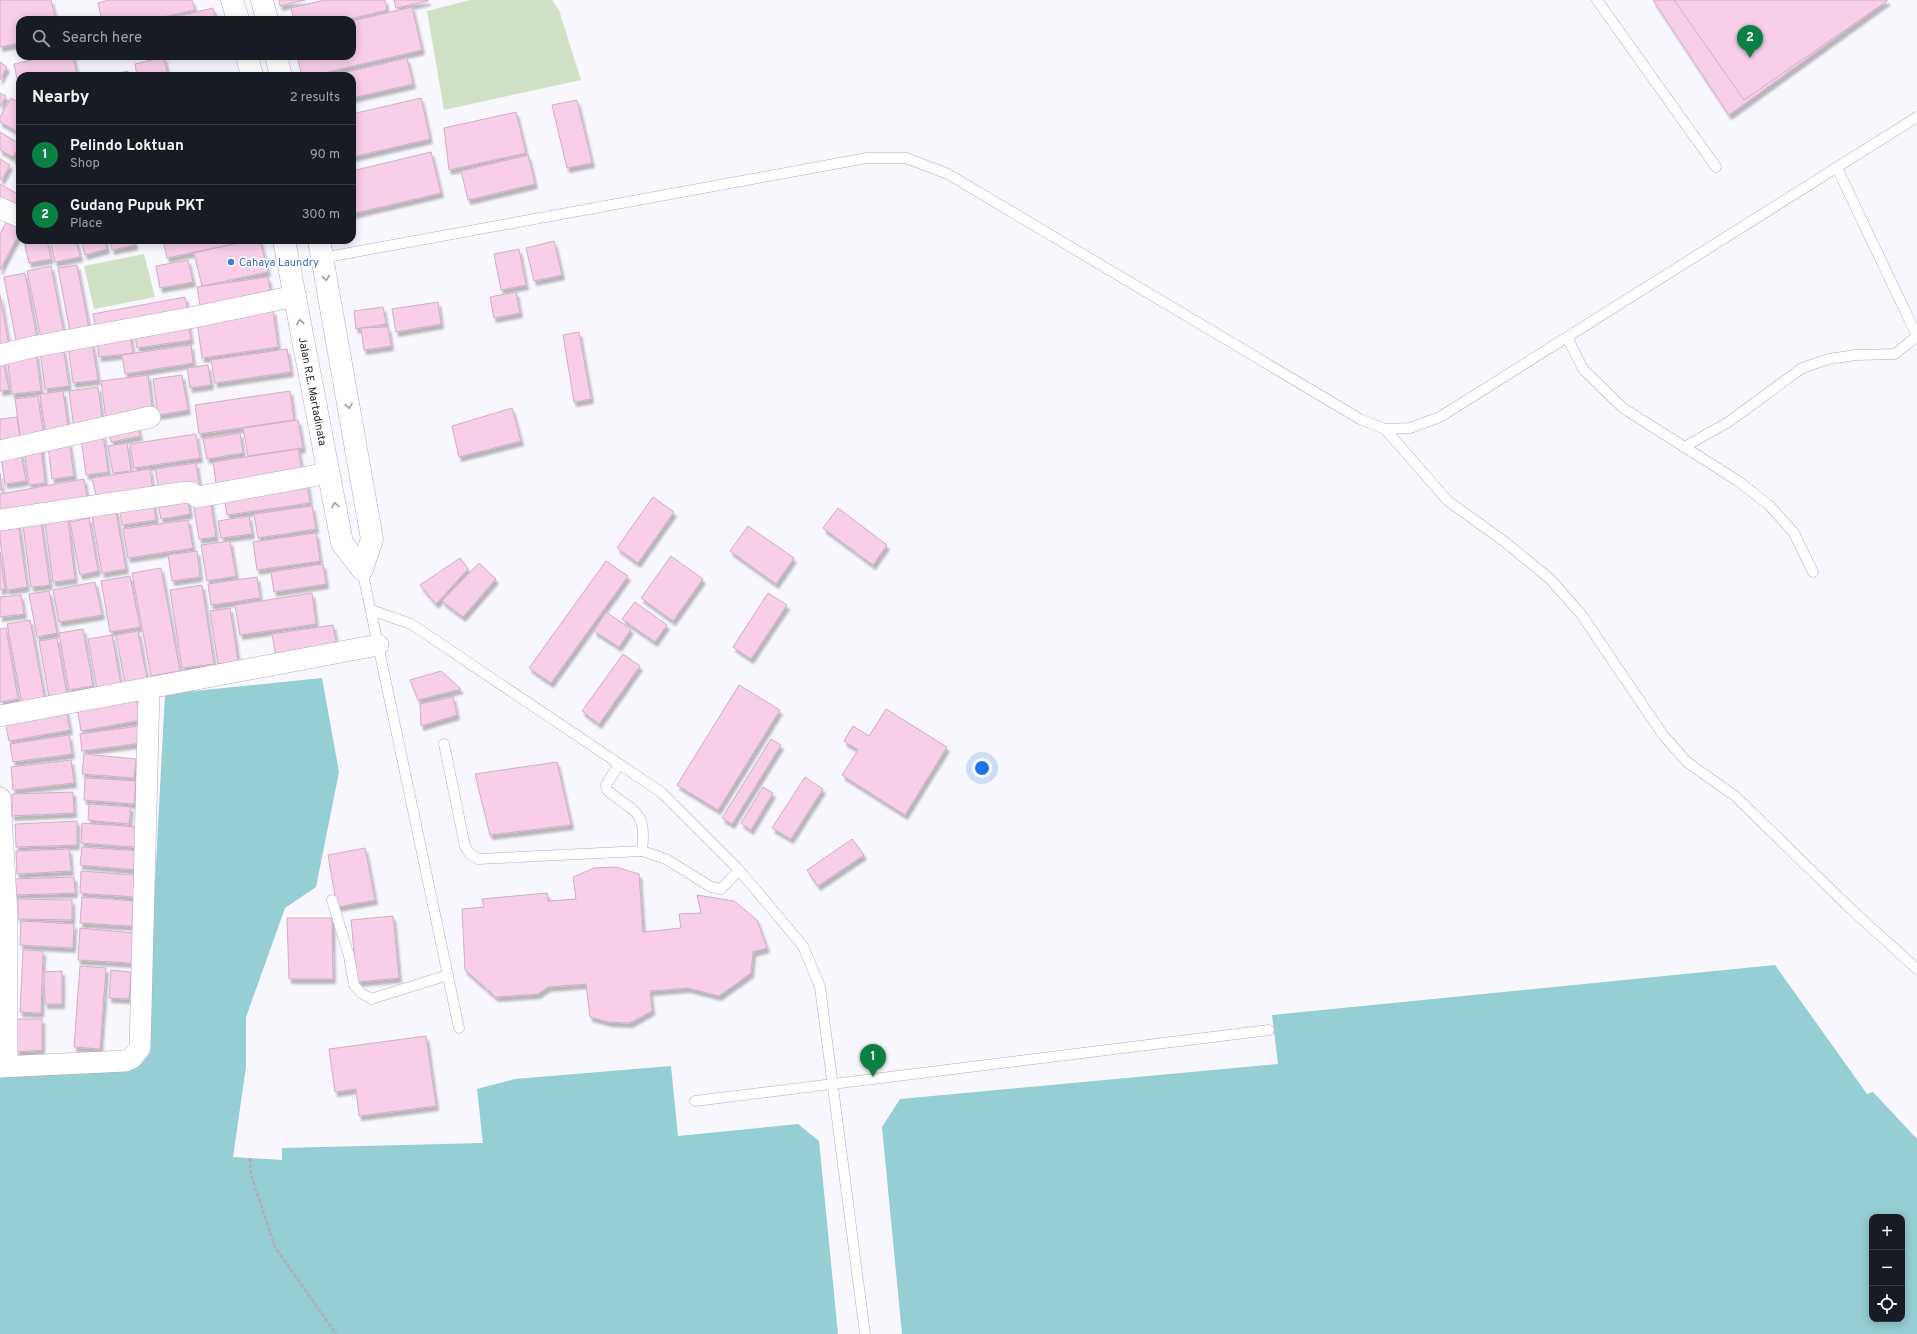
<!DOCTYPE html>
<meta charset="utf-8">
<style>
body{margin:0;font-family:Overpass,sans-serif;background:#20242c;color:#f1f3f6}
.controls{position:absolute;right:12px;bottom:12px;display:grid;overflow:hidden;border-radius:8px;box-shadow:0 2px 10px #0003}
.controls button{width:36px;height:36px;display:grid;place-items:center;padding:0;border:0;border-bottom:1px solid #363941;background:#171b24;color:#f1f3f6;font:20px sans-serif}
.you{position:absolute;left:982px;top:768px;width:14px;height:14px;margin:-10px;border:3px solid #fff;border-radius:50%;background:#1a73e8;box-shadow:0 0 0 6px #1a73e833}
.badge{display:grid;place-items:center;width:26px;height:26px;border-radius:50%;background:#0b8043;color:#fff;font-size:13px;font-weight:700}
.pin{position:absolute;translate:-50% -33px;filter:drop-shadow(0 1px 2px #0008)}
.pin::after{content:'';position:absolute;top:21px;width:14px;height:12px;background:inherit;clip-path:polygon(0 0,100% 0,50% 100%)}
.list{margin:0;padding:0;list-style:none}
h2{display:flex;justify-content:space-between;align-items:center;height:52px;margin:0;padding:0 16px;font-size:17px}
h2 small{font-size:13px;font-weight:400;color:#9ea1a6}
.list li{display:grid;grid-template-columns:26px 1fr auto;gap:12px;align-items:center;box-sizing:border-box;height:60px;padding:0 16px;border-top:1px solid #363941}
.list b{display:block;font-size:15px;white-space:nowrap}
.list p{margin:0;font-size:13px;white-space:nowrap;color:#9ea1a6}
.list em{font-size:13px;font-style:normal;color:#9ea1a6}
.icon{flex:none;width:22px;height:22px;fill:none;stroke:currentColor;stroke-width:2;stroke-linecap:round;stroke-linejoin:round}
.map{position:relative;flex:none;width:1917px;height:1334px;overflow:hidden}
.search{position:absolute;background:#171b24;box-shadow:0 2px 10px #0003;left:16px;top:16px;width:340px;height:44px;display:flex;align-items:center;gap:10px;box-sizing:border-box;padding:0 14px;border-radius:12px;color:#9ea1a6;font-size:15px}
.panel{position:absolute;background:#171b24;box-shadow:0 2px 10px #0003;left:16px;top:72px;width:340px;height:172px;border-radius:12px}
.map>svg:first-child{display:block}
.green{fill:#d1e1c6}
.water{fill:#95ced3;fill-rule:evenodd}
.building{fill:#f8cee9;stroke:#cfafc4;filter:url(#shadow)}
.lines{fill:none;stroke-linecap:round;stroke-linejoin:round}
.lane-casing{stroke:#b3a9c8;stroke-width:11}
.street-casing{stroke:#b3a9c8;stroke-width:22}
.secondary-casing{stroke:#b3a9c8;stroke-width:23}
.path{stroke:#b1aeb7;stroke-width:2.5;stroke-dasharray:4 2;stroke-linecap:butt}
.lane{stroke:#fff;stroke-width:10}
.street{stroke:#fff;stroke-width:21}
.secondary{stroke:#fff;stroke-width:22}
.oneway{stroke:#9f9da3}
.shop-dot{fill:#3f7fe0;stroke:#fff;stroke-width:1.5}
.labels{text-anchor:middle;stroke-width:3;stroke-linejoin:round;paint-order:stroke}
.shop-label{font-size:11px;fill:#366cbe;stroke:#fff;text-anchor:start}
.street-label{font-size:11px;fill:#292632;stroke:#fff}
</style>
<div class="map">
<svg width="1917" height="1334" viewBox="0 0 1917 1334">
<defs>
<filter id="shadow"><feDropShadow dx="2.5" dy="4.5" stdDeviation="1" flood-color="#0004"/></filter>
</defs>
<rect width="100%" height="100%" fill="#f9f7fe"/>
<!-- green -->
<g class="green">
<polygon points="470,0 552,0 559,10 581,80 444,110 427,11"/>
<polygon points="144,254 155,297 94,309 84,266"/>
</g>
<!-- water -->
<g class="water">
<polygon points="322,678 339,772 316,887 285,908 246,1017 246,1067 233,1157 282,1160 282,1148 483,1143 477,1089 515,1079 671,1066 678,1136 798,1124 819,1141 838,1334 0,1334 0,1073 146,1053 165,694"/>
<path d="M1775 965 1867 1094 1873 1092 1917 1139V1334H902L882 1127 900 1099 1278 1064 1272 1015ZM1872 1217H1902V1319H1872Z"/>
</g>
<!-- building -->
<g class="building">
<polygon points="0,0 51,0 56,20 20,20 20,43 0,47"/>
<polygon points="109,0 192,0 195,10 149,20 102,20 98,3"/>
<polygon points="279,0 305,0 280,6"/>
<polygon points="325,0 385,0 387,10 346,20 294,20 291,8"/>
<polygon points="394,0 428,0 428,1 396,8"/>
<polygon points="1653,0 1887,0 1887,1 1729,115"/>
<polygon points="1674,0 1887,0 1887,1 1744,100"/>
<polygon points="412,7 422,50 311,76 302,76 297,56 352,56 352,21"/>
<polygon points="213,8 216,20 162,20"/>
<polygon points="49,56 73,56 77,75 20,76 19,88 14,64"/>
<polygon points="164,57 168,76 137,76 135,64"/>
<polygon points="407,58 413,84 352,98 352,76 330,76"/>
<polygon points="0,62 7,67 0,80"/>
<polygon points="128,71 129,76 105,76"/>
<polygon points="0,93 6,96 0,107"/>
<polygon points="11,98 20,103 20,133 0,122 0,117"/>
<polygon points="421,98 430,139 352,157 352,114"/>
<polygon points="577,100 592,163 567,168 552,105"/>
<polygon points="516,112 526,153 449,170 444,128"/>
<polygon points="0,132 20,144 13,157 0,150"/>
<polygon points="431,152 441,193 352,214 352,171"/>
<polygon points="528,155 535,184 468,200 461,171"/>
<polygon points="0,159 10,165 2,180 0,179"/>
<polygon points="20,159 20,181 15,160"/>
<polygon points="0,184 20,195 11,212 0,205"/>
<polygon points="9,217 20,223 20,232 0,270 0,234"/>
<polygon points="24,240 47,240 51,259 29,263"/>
<polygon points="50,240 76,240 80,257 55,262"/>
<polygon points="81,240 105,240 107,249 85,255"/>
<polygon points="110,240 134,240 135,245 112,250"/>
<polygon points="163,240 246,240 247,241 167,258"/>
<polygon points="252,240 260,240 268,272 202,286 194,253"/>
<polygon points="554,241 562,275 534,281 526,248"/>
<polygon points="519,249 526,285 501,290 494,254"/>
<polygon points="188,260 193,282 160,288 156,266"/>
<polygon points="77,265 90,334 71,337 58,268"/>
<polygon points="51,266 65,339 42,343 27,271"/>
<polygon points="25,273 38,343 17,346 4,277"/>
<polygon points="268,277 271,298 201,311 197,287"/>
<polygon points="516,292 520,313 494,318 490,297"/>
<polygon points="0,295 9,346 0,348"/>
<polygon points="185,297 189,316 97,333 93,314"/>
<polygon points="438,302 441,324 396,332 392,309"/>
<polygon points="383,307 386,324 356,329 354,311"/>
<polygon points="273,310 278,347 202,358 197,321"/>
<polygon points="188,322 191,340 137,348 134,329"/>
<polygon points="388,327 391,346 364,350 361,328"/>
<polygon points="579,332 591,399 574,402 563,335"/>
<polygon points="130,334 133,353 99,357 97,339"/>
<polygon points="92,342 98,380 73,383 68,346"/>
<polygon points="191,345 193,363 125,374 122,355"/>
<polygon points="63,347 69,386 45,389 40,350"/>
<polygon points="287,349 291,372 215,383 211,360"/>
<polygon points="36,353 41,391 12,394 7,357"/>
<polygon points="3,360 9,390 0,391 0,361"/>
<polygon points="208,365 211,385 190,388 187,368"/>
<polygon points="148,375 153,414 106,420 101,381"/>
<polygon points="182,375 188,410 158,415 153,379"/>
<polygon points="98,387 103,426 74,429 69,391"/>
<polygon points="63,391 69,433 46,436 40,394"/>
<polygon points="290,391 294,420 199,434 195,405"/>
<polygon points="38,396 44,440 21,443 15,399"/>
<polygon points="512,408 521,441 459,457 452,426"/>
<polygon points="17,417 21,446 0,448 0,419"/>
<polygon points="298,420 303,448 248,456 243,428"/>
<polygon points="137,424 140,436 111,442 109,430"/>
<polygon points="240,433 243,453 207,459 203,439"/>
<polygon points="103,434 108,472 86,475 81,437"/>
<polygon points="196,434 200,458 134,468 130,444"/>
<polygon points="69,442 74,476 52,479 48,445"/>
<polygon points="127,443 131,471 113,473 108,446"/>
<polygon points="41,446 45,483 29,485 24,448"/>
<polygon points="298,449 303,477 217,490 213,462"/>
<polygon points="21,453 26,481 5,484 1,456"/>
<polygon points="196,463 200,489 160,495 155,469"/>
<polygon points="150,469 153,491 97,500 92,478"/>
<polygon points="0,473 2,490 0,490"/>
<polygon points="84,479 88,504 0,519 0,494"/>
<polygon points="307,483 310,503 227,515 224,495"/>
<polygon points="187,494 190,514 161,519 157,498"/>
<polygon points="653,497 674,512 638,563 617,548"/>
<polygon points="210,498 216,537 199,539 193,501"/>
<polygon points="153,500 156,520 122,525 119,505"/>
<polygon points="115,506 126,569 102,573 91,510"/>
<polygon points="312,506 316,529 258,538 254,514"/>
<polygon points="838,508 887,545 873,565 823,528"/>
<polygon points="67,512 75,579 53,582 44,515"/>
<polygon points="40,516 50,585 31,587 22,518"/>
<polygon points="249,516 252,534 221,538 218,521"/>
<polygon points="89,518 98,571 80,575 70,522"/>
<polygon points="188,520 193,548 128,558 123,529"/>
<polygon points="18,521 27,587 7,590 0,540 0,523"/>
<polygon points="748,526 794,558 776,584 730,551"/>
<polygon points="316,533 320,561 257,570 253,542"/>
<polygon points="230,541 236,576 207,581 201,545"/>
<polygon points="197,551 200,577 172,581 168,555"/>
<polygon points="0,552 5,589 0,590"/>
<polygon points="671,556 703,579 673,621 641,598"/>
<polygon points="460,558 468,569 436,604 420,585"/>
<polygon points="606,561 628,576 551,683 529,668"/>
<polygon points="479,563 496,579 463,617 442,601"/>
<polygon points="323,564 326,584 274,592 271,572"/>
<polygon points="161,568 180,671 151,676 132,573"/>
<polygon points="130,576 140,627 110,632 101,581"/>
<polygon points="257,577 260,598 211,605 208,584"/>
<polygon points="95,582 102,615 59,622 53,590"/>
<polygon points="202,585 214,664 182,668 170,590"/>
<polygon points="49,591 57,633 37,637 29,594"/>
<polygon points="312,593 316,624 240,635 235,605"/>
<polygon points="768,593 787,605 751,659 733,647"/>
<polygon points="21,595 24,614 0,617 0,597"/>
<polygon points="635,602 667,625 655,642 622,619"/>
<polygon points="230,608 238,661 218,664 210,611"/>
<polygon points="606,612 631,629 619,647 594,631"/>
<polygon points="30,620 45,700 22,704 7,624"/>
<polygon points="333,625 337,648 276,657 272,634"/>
<polygon points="6,628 18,699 0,702 0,629"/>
<polygon points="83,629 93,686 69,690 59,633"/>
<polygon points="138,631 147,679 125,683 116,635"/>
<polygon points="112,635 121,685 97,689 88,639"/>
<polygon points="57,638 67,694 49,697 39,641"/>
<polygon points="623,654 640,666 599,724 582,711"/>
<polygon points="441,671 461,689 418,700 410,680"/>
<polygon points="739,685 780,710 718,810 677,785"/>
<polygon points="136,696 141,720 81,731 77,707"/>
<polygon points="453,697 457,715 421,726 420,704"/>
<polygon points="66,709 70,730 9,741 5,720"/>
<polygon points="886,709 947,747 905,815 842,775 858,750 844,741 853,726 869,736"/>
<polygon points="139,726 142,743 82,751 80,734"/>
<polygon points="69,735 72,754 13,762 10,744"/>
<polygon points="771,739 781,745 732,824 722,818"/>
<polygon points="84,754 136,759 134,778 82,774"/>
<polygon points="71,760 74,783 13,790 11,767"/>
<polygon points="557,762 571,825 490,835 475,774"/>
<polygon points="805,777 823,789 791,839 772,828"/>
<polygon points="85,778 136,781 134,804 84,800"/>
<polygon points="763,787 773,793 751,830 741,823"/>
<polygon points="73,792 74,813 12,816 12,794"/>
<polygon points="89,804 131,807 129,824 88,820"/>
<polygon points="77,821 77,845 16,847 15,824"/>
<polygon points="82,823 136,827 135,847 81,843"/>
<polygon points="852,839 864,855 818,886 807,870"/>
<polygon points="82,847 138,851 137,870 80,865"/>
<polygon points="365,848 375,900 337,907 328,855"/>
<polygon points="69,849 71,871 17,874 16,851"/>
<polygon points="616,867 639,874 643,932 681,928 679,914 701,913 697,895 734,901 757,920 767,948 753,952 751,973 719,996 688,988 650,991 652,1011 630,1023 609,1022 590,1017 586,984 548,987 538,994 496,997 465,970 462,909 484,907 482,899 547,893 548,901 576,899 573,877 594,868"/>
<polygon points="81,871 135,875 134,897 80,893"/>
<polygon points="74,877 75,893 13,895 13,879"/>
<polygon points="82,897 134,901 132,926 80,923"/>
<polygon points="18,899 72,900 72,920 18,919"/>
<polygon points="393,916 399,978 357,982 351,920"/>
<polygon points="287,918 332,918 333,979 289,979"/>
<polygon points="21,921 74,924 73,948 20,945"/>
<polygon points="80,928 134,933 132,963 78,960"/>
<polygon points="23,950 43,951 41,1013 20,1012"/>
<polygon points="80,966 106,968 100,1049 74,1047"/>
<polygon points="111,970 131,972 129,999 109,998"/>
<polygon points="62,971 62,1004 45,1004 44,972"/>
<polygon points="17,1019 42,1019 42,1050 16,1052"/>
<polygon points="426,1036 436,1106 359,1116 356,1089 335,1092 329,1049"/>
</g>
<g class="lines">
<!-- lane casing -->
<g class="lane-casing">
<g id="lane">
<polyline points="1597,0 1716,167"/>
<polyline points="1837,168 1917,336"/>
<polyline points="322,258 867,158 906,158 948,174 1360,419 1385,429 1410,428 1440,417 1917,117"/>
<polyline points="1567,337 1583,369 1623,408 1738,481 1769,505 1794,533 1813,572"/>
<polyline points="1385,429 1448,501 1505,542 1550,579 1581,614 1663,735 1687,762 1735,796 1852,910 1917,969"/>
<polyline points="1684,447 1730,421 1802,368 1829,359 1856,355 1895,354 1917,336"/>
<polyline points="362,569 459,1028"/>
<polyline points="371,610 411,624 661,792 739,870 803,946 820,987 865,1334"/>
<path d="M444 744 465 846 469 853 478 859 642 851C647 809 635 814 607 790L606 785 619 764"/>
<polyline points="642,851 666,859 711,887 721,889 739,870"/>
<polyline points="332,900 349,956 354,985 361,993 371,999 448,975"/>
<polyline points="695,1101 1269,1030"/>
</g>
</g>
<!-- street casing -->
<g class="street-casing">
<g id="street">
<polyline points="0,208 20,217"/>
<polyline points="0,355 32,347 195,317 295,296"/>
<polyline points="0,451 150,417"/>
<polyline points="0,520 180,493 190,492 198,497 329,473"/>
<polyline points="0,716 378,645"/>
<polyline points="0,798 7,915 7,1066"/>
<polyline points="0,1067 125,1061 132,1058 140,1048 149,689"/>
</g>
</g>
<!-- secondary casing -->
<g class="secondary-casing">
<g id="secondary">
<polyline points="232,0 238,20"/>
<polyline points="262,0 267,20"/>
<polyline points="247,56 252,76"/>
<polyline points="276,56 281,76"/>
<path id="s1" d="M284 240 342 543 362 569"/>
<polyline points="319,240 372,539 362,569"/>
</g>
</g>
<!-- path -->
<polyline class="path" points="250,1158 251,1175 275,1247 336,1334"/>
<!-- lane -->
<use href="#lane" class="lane"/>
<!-- street -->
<use href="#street" class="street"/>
<!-- secondary -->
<use href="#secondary" class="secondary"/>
</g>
<!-- one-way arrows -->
<defs><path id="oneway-chevron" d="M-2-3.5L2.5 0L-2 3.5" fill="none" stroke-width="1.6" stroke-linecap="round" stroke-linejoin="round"/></defs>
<g class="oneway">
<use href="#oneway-chevron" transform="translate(326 278) rotate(80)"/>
<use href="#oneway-chevron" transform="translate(300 322) rotate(-101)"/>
<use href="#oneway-chevron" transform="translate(349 406) rotate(80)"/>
<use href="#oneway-chevron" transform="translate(335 505) rotate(-100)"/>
</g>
<!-- markers -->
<circle class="shop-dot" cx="231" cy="262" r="4"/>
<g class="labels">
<!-- shop labels -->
<g class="shop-label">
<text x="239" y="266">Cahaya Laundry</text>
</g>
<!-- street labels -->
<g class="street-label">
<text dy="4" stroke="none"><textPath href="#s1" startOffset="154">Jalan R.E. Martadinata</textPath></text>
</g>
</g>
</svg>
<div class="controls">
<button>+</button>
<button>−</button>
<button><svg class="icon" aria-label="locate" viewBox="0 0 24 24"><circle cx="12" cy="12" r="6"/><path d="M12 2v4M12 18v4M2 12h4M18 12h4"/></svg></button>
</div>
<div class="you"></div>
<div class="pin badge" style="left:873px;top:1077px">1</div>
<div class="pin badge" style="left:1750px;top:58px">2</div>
<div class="search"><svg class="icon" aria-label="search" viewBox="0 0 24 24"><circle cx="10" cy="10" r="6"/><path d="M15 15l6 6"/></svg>Search here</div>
<section class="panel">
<h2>Nearby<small>2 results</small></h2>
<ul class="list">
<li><span class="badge">1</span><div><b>Pelindo Loktuan</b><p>Shop</p></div><em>90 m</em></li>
<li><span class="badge">2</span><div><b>Gudang Pupuk PKT</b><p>Place</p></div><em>300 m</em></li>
</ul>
</section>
</div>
